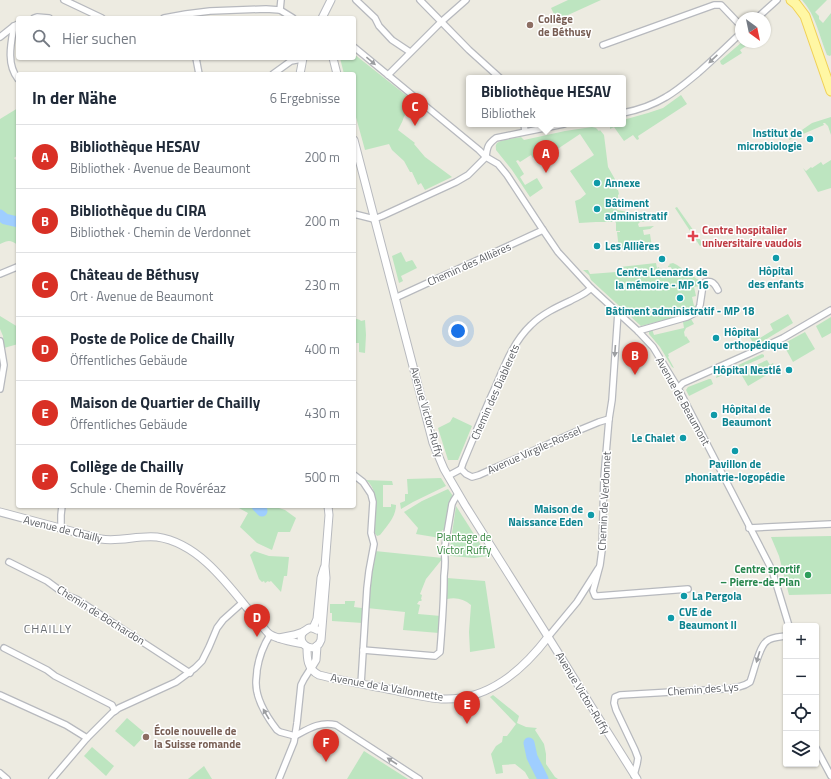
<!DOCTYPE html>
<html lang="de">
<meta charset="utf-8">
<style>
body{margin:0;font-family:"Titillium Web",sans-serif;background:#f6f6f7;color:#1f2937}
.controls{position:absolute;right:12px;bottom:12px;display:grid;overflow:hidden;border-radius:4px;box-shadow:0 1px 3px #0004}
.controls button{width:36px;height:36px;display:grid;place-items:center;padding:0;border:0;border-bottom:1px solid #e0e1e3;background:#fff;color:#1f2937;font:20px sans-serif}
.compass{position:absolute;left:735px;top:12px;width:36px;height:36px;border-radius:50%;background:#fff;box-shadow:0 1px 3px #0004;rotate:147deg}
.you{position:absolute;left:458px;top:331px;width:14px;height:14px;margin:-10px;border:3px solid #fff;border-radius:50%;background:#1a73e8;box-shadow:0 0 0 6px #1a73e833}
.badge{display:grid;place-items:center;width:26px;height:26px;border-radius:50%;background:#d93025;color:#fff;font-size:13px;font-weight:700}
.pin{position:absolute;translate:-50% -33px;filter:drop-shadow(0 1px 2px #0008)}
.pin::after{content:'';position:absolute;top:21px;width:14px;height:12px;background:inherit;clip-path:polygon(0 0,100% 0,50% 100%)}
.popup{position:absolute;left:466px;top:75px;width:160px;height:52px;box-sizing:border-box;display:grid;place-content:center;border-radius:4px;background:#fff;filter:drop-shadow(0 1px 3px #0005);font-size:13px;white-space:nowrap;color:#747a83}
.popup b{font-size:15px;color:#1f2937}
.popup::after{content:'';position:absolute;left:50%;top:100%;margin-left:-8px;border:8px solid transparent;border-top-color:#fff}
.list{margin:0;padding:0;list-style:none}
h2{display:flex;justify-content:space-between;align-items:center;height:52px;margin:0;padding:0 16px;font-size:17px}
h2 small{font-size:13px;font-weight:400;color:#747a83}
.list li{display:grid;grid-template-columns:26px 1fr auto;gap:12px;align-items:center;box-sizing:border-box;height:64px;padding:0 16px;border-top:1px solid #e0e1e3}
.list b{display:block;font-size:15px;white-space:nowrap}
.list p{margin:0;font-size:13px;white-space:nowrap;color:#747a83}
.list em{font-size:13px;font-style:normal;color:#747a83}
.icon{flex:none;width:22px;height:22px;fill:none;stroke:currentColor;stroke-width:2;stroke-linecap:round;stroke-linejoin:round}
.map{position:relative;flex:none;width:831px;height:779px;overflow:hidden}
.search{position:absolute;background:#fff;box-shadow:0 1px 3px #0004;left:16px;top:16px;width:340px;height:44px;display:flex;align-items:center;gap:10px;box-sizing:border-box;padding:0 14px;border-radius:4px;color:#747a83;font-size:15px}
.panel{position:absolute;background:#fff;box-shadow:0 1px 3px #0004;left:16px;top:72px;width:340px;height:436px;border-radius:4px}
.map>svg:first-child{display:block}
.green{fill:#bde5c0}
.lines{fill:none;stroke-linecap:round;stroke-linejoin:round}
.river{stroke:#9fceff;stroke-width:11}
.minor-casing{stroke:#b7b9be;stroke-width:8}
.tertiary-casing{stroke:#b7b9be;stroke-width:9}
.primary-casing{stroke:#f1d156;stroke-width:11}
.minor{stroke:#fff;stroke-width:5.5}
.tertiary{stroke:#fff;stroke-width:7}
.primary{stroke:#fff7a4;stroke-width:9}
.oneway{fill:#9c9ea1}
.education-dot{fill:#8d6e63;stroke:#fff;stroke-width:1.5}
.culture-dot{fill:#0f9aa8;stroke:#fff;stroke-width:1.5}
.health-dot{fill:#e0444e;stroke:#fff;stroke-width:1.5}
.leisure-dot{fill:#2e9e5b;stroke:#fff;stroke-width:1.5}
.labels{text-anchor:middle;stroke-width:3;stroke-linejoin:round;paint-order:stroke}
.education-label{font-size:11px;font-weight:bold;fill:#785e54;stroke:#fff;text-anchor:start}
.culture-label{font-size:11px;font-weight:bold;fill:#0d838f;stroke:#fff;text-anchor:start}
.health-label{font-size:11px;font-weight:bold;fill:#be3a42;stroke:#fff;text-anchor:start}
.street-label{font-size:11px;fill:#5a5d62;stroke:#fff}
.park-label{font-size:11px;fill:#35863f;stroke:#fff}
.leisure-label{font-size:11px;font-weight:bold;fill:#27864d;stroke:#fff;text-anchor:end}
.neighbourhood-label{font-size:12px;letter-spacing:1px;fill:#6b6f74;stroke:#fff}
</style>
<div class="map">
<svg width="831" height="779" viewBox="0 0 831 779">
<rect width="100%" height="100%" fill="#edebe1"/>
<!-- green -->
<g class="green">
<polygon points="568,0 601,0 557,20 551,8"/>
<path d="M802 0H827L815 12 819 16V19L823 23 831 13V55L830 56 827 55C819 36 816 15 802 0Z"/>
<polygon points="742,42 749,42 745,44 746,46 740,50 742,53 723,65 721,64 720,61"/>
<path d="M354 54 417 104C413 109 409 110 405 115 403 118 403 121 401 124 400 126 399 128 398 130L415 143 414 144 425 157 452 177 425 190 421 183 418 185 412 172H410L404 161 392 150 389 144 365 150 354 110V74H344L340 58H354Z"/>
<polygon points="681,95 687,104 638,136 639,139 637,140 633,135 624,141 614,127 610,129 610,124 623,124 623,120 648,113 663,108"/>
<path d="M18 108V155L14 158 18 162V245C10 240 9 240 0 244V119Z"/>
<polygon points="831,117 831,135 828,126 825,123 823,123 824,125 789,140 789,139 812,123"/>
<path d="M592 127 596 128 599 131 600 130 604 135 608 167 616 181 613 184 615 185 617 190H618L619 194 618 195V202L617 210 628 212 629 213 651 221 640 222 638 224 639 227 654 226 650 229 643 230 644 235 650 234 652 247 619 250 617 232H620V231H616V223L614 220 612 222H596L579 223 575 201 580 199 586 194 570 171 594 155 580 134 550 154 546 149 533 158 531 155 520 162 518 160 516 161 524 174 520 177 525 185 537 178 543 188 530 197 512 170 496 150C496 147 495 146 497 143 500 140 516 138 521 137L524 140 565 131Z"/>
<polygon points="831,160 831,188 818,192 803,168 806,171 811,167 812,168 821,162 823,165"/>
<polygon points="677,207 703,244 700,246 675,208"/>
<polygon points="401,252 406,262 412,260 413,261 417,268 401,276 403,281 399,283 392,256"/>
<polygon points="656,263 657,268 659,267 661,278 673,276 671,267 668,267 668,266 670,265 669,264 673,263 677,265 700,281 699,286 694,287 696,296 692,297 694,306 698,305 693,311 688,314 641,326 591,280 589,275 583,270 588,270 590,274 616,272 617,273 621,272 620,267"/>
<polygon points="788,314 793,323 755,346 749,336 756,332 760,338 773,330 770,324"/>
<polygon points="0,316 18,327 18,344 4,348 3,336 0,329"/>
<polygon points="831,317 831,333 822,338 816,326"/>
<polygon points="354,318 360,320 361,321 365,320 366,335 365,353 359,352 359,343 354,343"/>
<polygon points="691,319 694,324 686,328 684,332 685,337 686,336 690,342 668,354 669,356 668,357 674,368 672,367 660,347 649,334 649,331 652,329 654,335 684,328 683,322"/>
<polygon points="805,332 815,349 793,362 783,344"/>
<polygon points="762,354 764,355 764,357 716,378 717,375"/>
<polygon points="767,360 770,365 773,363 777,369 748,386 741,374 741,372"/>
<polygon points="709,379 711,379 713,384 689,396 686,390 688,387"/>
<polygon points="453,417 472,426 458,460 448,460 438,428 450,422"/>
<polygon points="441,478 446,486 413,502 401,509 400,503 405,501 405,494 408,494 407,479"/>
<path d="M365 480 392 481 393 485H383V507H391V504L396 505C396 517 387 526 380 535L377 536 374 532C375 519 379 495 370 484 369 482 367 481 365 480Z"/>
<polygon points="448,489 453,496 446,530 442,530 440,538 416,534 418,528 404,512 422,501"/>
<polygon points="238,506 276,506 276,507 285,510 296,518 290,532 278,532 272,550 257,543 240,527 248,513 237,507"/>
<polygon points="456,506 488,556 474,558 451,556 449,554"/>
<polygon points="831,536 831,594 789,595 779,556 771,537"/>
<polygon points="254,551 269,556 289,557 287,576 284,576 281,592 271,581 269,582 268,581 265,583 264,581 262,582 259,579 250,555"/>
<polygon points="375,551 443,558 426,579 420,594 422,595 421,599 422,600 421,601 419,601 417,604 420,605 418,614 441,616 439,633 403,630 405,612 367,608 369,579"/>
<path d="M447 578 485 581 495 648 470 652 469 632 471 605C464 599 456 597 447 599Z"/>
<polygon points="345,601 355,601 354,607 362,608 363,609 363,623 332,621 332,613 330,613 330,604 345,604"/>
<polygon points="493,695 519,716 517,723 526,727 537,728 535,730 544,744 546,754 546,764 555,777 558,779 529,779 525,772 515,764 502,765 503,773 496,774 491,754 496,746 502,742 503,736 507,736 516,724 490,697"/>
<polygon points="127,718 146,734 134,747 115,731"/>
<polygon points="92,747 114,766 106,776 84,756"/>
<polygon points="364,751 408,779 347,779"/>
<polygon points="204,766 212,779 188,779"/>
</g>
<g class="lines">
<!-- river -->
<g class="river">
<polyline points="0,215 5,219 18,222"/>
<polyline points="257,506 262,511"/>
<polyline points="529,743 532,757 543,779"/>
</g>
<!-- minor casing -->
<g class="minor-casing">
<g id="minor">
<polyline points="64,0 102,18"/>
<polyline points="356,0 375,18 379,26 392,40 410,52"/>
<polyline points="420,0 469,50 500,78"/>
<polyline points="280,10 281,0"/>
<polyline points="34,18 37,17 49,18"/>
<polyline points="164,18 186,14 210,11 266,9 280,10 293,18"/>
<polyline points="757,18 777,0"/>
<path d="M14 26C11 43 6 64 18 79"/>
<polyline points="0,37 14,26 18,24"/>
<polyline points="603,45 714,5 721,5 741,26"/>
<polyline points="354,47 479,150 486,157 498,164 507,175 543,230 558,252 591,288 638,331 653,347 678,388 772,570 789,626"/>
<polyline points="196,58 199,74"/>
<polyline points="273,74 291,61 302,59"/>
<polyline points="388,75 441,22 466,0"/>
<path d="M623 113C638 110 653 105 666 97 678 90 688 81 698 73 713 60 727 46 741 33"/>
<polyline points="524,124 525,131"/>
<path d="M486 157C487 147 488 144 496 138L564 124"/>
<polyline points="354,214 374,219 382,216 456,182 468,175 486,157"/>
<polyline points="0,274 17,267"/>
<polyline points="395,298 543,230"/>
<polyline points="618,312 612,400 609,419 604,477 602,550 600,565 593,591 595,596 598,596 688,589"/>
<path d="M638 331 687 317 695 313 698 311 700 305 703 285 705 282C712 280 715 284 718 290"/>
<polyline points="0,341 4,365 0,389"/>
<polyline points="678,388 683,383 748,354 783,338 831,310"/>
<path d="M461 469 463 463C473 439 483 414 494 390 504 367 513 342 531 325 542 314 557 307 570 301 577 297 586 294 591 288"/>
<polyline points="461,469 466,474 472,477 479,475 582,429 599,422 609,419"/>
<polyline points="354,475 363,482 371,494 373,502 371,533 374,544 369,571 367,588 361,684"/>
<polyline points="448,476 461,469"/>
<polyline points="749,528 831,524"/>
<polyline points="61,529 61,515 62,506"/>
<polyline points="9,562 47,581 66,595 78,600 190,673"/>
<path d="M270 635C263 646 259 657 257 670 257 674 256 678 256 683 256 700 267 717 277 730L280 732 295 736C308 729 320 721 336 725L419 779"/>
<polyline points="548,637 577,602 598,569"/>
<polyline points="4,648 47,670 55,676 112,705 115,711"/>
<path d="M363 650 435 656 440 652C442 627 444 602 444 576 445 567 446 559 444 551L452 504 454 500 458 494"/>
<polyline points="0,695 66,725 87,738"/>
<polyline points="816,748 831,776"/>
<polyline points="0,773 7,779"/>
<path d="M634 775 637 764 638 758 635 750 616 710 614 703 615 697 620 695 723 689C732 688 742 688 750 682 754 672 759 646 767 641 772 637 780 637 786 636"/>
<polyline points="52,779 87,738 112,713 119,708 176,682 195,668 202,661 209,647 217,628 223,620 242,603"/>
<polyline points="279,779 294,742 297,723 301,685 304,679 311,668"/>
</g>
</g>
<!-- tertiary casing -->
<g class="tertiary-casing">
<g id="tertiary">
<polyline points="322,18 331,0"/>
<polyline points="333,58 337,74"/>
<polyline points="300,74 303,58"/>
<polyline points="354,140 433,443 444,469 465,505 557,651 588,701 637,779"/>
<path d="M0 512 101 539C120 542 138 535 157 537 206 544 237 599 268 633 275 639 293 642 303 644"/>
<polyline points="313,628 317,619 321,578 324,568"/>
<path d="M303 632C298 640 304 648 314 648L319 644 321 640 326 578 325 566 329 515 328 506"/>
<polyline points="279,638 294,635 303,632 309,628 313,628 317,630"/>
<path d="M307 647C307 658 307 669 319 675 343 681 368 685 393 690 409 694 425 698 442 699 488 701 522 671 548 637"/>
<polyline points="311,668 316,660 317,646"/>
</g>
</g>
<!-- primary casing -->
<g class="primary-casing">
<polyline id="primary" points="791,0 796,4 805,16 831,91"/>
</g>
<!-- minor -->
<use href="#minor" class="minor"/>
<!-- tertiary -->
<use href="#tertiary" class="tertiary"/>
<!-- primary -->
<use href="#primary" class="primary"/>
</g>
<!-- one-way arrows -->
<defs><path id="oneway-solid" d="M-6-.8H1V-3.2L6.5 0L1 3.2V.8H-6Z"/></defs>
<g class="oneway">
<use href="#oneway-solid" transform="translate(713 59) rotate(137)"/>
<use href="#oneway-solid" transform="translate(371 61) rotate(40)"/>
<use href="#oneway-solid" transform="translate(615 351) rotate(94)"/>
<use href="#oneway-solid" transform="translate(758 657) rotate(107)"/>
<use href="#oneway-solid" transform="translate(266 714) rotate(-120)"/>
<use href="#oneway-solid" transform="translate(392 761) rotate(-147)"/>
</g>
<!-- markers -->
<g class="education-dot">
<circle cx="530" cy="25" r="4"/>
<circle cx="146" cy="737" r="4"/>
</g>
<g class="culture-dot">
<circle cx="810" cy="139" r="4"/>
<circle cx="597" cy="183" r="4"/>
<circle cx="597" cy="209" r="4"/>
<circle cx="597" cy="246" r="4"/>
<circle cx="776" cy="258" r="4"/>
<circle cx="662" cy="259" r="4"/>
<circle cx="680" cy="298" r="4"/>
<circle cx="716" cy="338" r="4"/>
<circle cx="789" cy="370" r="4"/>
<circle cx="714" cy="415" r="4"/>
<circle cx="683" cy="438" r="4"/>
<circle cx="735" cy="451" r="4"/>
<circle cx="591" cy="515" r="4"/>
<circle cx="684" cy="596" r="4"/>
<circle cx="671" cy="618" r="4"/>
</g>
<path class="health-dot" d="M691 230h4v4h4v4h-4v4h-4v-4h-4v-4h4z"/>
<circle class="leisure-dot" cx="808" cy="575" r="4"/>
<g class="labels">
<!-- education labels -->
<g class="education-label">
<text x="538" y="23">Collège<tspan x="538" dy="13">de Béthusy</tspan></text>
<text x="154" y="735">École nouvelle de<tspan x="154" dy="13">la Suisse romande</tspan></text>
</g>
<!-- culture labels -->
<g class="culture-label">
<text x="802" y="137" text-anchor="end">Institut de<tspan x="802" dy="13">microbiologie</tspan></text>
<text x="605" y="187">Annexe</text>
<text x="605" y="207">Bâtiment<tspan x="605" dy="13">administratif</tspan></text>
<text x="605" y="250">Les Allières</text>
<text x="776" y="275" text-anchor="middle">Hôpital<tspan x="776" dy="13">des enfants</tspan></text>
<text x="662" y="276" text-anchor="middle">Centre Leenards de<tspan x="662" dy="13">la mémoire - MP 16</tspan></text>
<text x="680" y="315" text-anchor="middle">Bâtiment administratif - MP 18</text>
<text x="724" y="336">Hôpital<tspan x="724" dy="13">orthopédique</tspan></text>
<text x="781" y="374" text-anchor="end">Hôpital Nestlé</text>
<text x="722" y="413">Hôpital de<tspan x="722" dy="13">Beaumont</tspan></text>
<text x="675" y="442" text-anchor="end">Le Chalet</text>
<text x="735" y="468" text-anchor="middle">Pavillon de<tspan x="735" dy="13">phoniatrie-logopédie</tspan></text>
<text x="583" y="513" text-anchor="end">Maison de<tspan x="583" dy="13">Naissance Eden</tspan></text>
<text x="692" y="600">La Pergola</text>
<text x="679" y="616">CVE de<tspan x="679" dy="13">Beaumont II</tspan></text>
</g>
<!-- health labels -->
<g class="health-label">
<text x="702" y="234">Centre hospitalier<tspan x="702" dy="13">universitaire vaudois</tspan></text>
</g>
<!-- street labels -->
<g class="street-label">
<text transform="translate(469 264) rotate(-24)" y="4">Chemin des Allières</text>
<text transform="translate(495 392) rotate(-66)" y="4">Chemin des Diablerets</text>
<text transform="translate(683 401) rotate(61)" y="4">Avenue de Beaumont</text>
<text transform="translate(427 412) rotate(74)" y="4">Avenue Victor-Ruffy</text>
<text transform="translate(534 450) rotate(-24)" y="4">Avenue Virgile-Rossel</text>
<text transform="translate(604 501) rotate(-87)" y="4">Chemin de Verdonnet</text>
<text transform="translate(63 529) rotate(14)" y="4">Avenue de Chailly</text>
<text transform="translate(101 615) rotate(32)" y="4">Chemin de Bochardon</text>
<text transform="translate(387 687) rotate(10)" y="4">Avenue de la Vallonnette</text>
<text transform="translate(703 689) rotate(-4)" y="4">Chemin des Lys</text>
<text transform="translate(583 693) rotate(59)" y="4">Avenue Victor-Ruffy</text>
</g>
<!-- park labels -->
<g class="park-label">
<text x="464" y="541">Plantage de<tspan x="464" dy="13">Victor Ruffy</tspan></text>
</g>
<!-- leisure labels -->
<g class="leisure-label">
<text x="800" y="573">Centre sportif<tspan x="800" dy="13">– Pierre-de-Plan</tspan></text>
</g>
<!-- neighbourhood labels -->
<g class="neighbourhood-label">
<text x="48" y="633">CHAILLY</text>
</g>
</g>
</svg>
<div class="controls">
<button>+</button>
<button>−</button>
<button><svg class="icon" aria-label="locate" viewBox="0 0 24 24"><circle cx="12" cy="12" r="6"/><path d="M12 2v4M12 18v4M2 12h4M18 12h4"/></svg></button>
<button><svg class="icon" aria-label="layers" viewBox="0 0 24 24"><path d="M12 4l9 5-9 5-9-5zM3 14l9 5 9-5"/></svg></button>
</div>
<svg class="compass" viewBox="-18 -18 36 36"><path d="M0-13l5 13h-10z" fill="#e53935"/><path d="M0 13l5-13h-10z" fill="#747a83"/></svg>
<div class="you"></div>
<div class="pin badge" style="left:546px;top:173px">A</div>
<div class="popup"><b>Bibliothèque HESAV</b>Bibliothek</div>
<div class="pin badge" style="left:635px;top:375px">B</div>
<div class="pin badge" style="left:415px;top:126px">C</div>
<div class="pin badge" style="left:257px;top:637px">D</div>
<div class="pin badge" style="left:467px;top:724px">E</div>
<div class="pin badge" style="left:326px;top:762px">F</div>
<div class="search"><svg class="icon" aria-label="search" viewBox="0 0 24 24"><circle cx="10" cy="10" r="6"/><path d="M15 15l6 6"/></svg>Hier suchen</div>
<section class="panel">
<h2>In der Nähe<small>6 Ergebnisse</small></h2>
<ul class="list">
<li><span class="badge">A</span><div><b>Bibliothèque HESAV</b><p>Bibliothek · Avenue de Beaumont</p></div><em>200 m</em></li>
<li><span class="badge">B</span><div><b>Bibliothèque du CIRA</b><p>Bibliothek · Chemin de Verdonnet</p></div><em>200 m</em></li>
<li><span class="badge">C</span><div><b>Château de Béthusy</b><p>Ort · Avenue de Beaumont</p></div><em>230 m</em></li>
<li><span class="badge">D</span><div><b>Poste de Police de Chailly</b><p>Öffentliches Gebäude</p></div><em>400 m</em></li>
<li><span class="badge">E</span><div><b>Maison de Quartier de Chailly</b><p>Öffentliches Gebäude</p></div><em>430 m</em></li>
<li><span class="badge">F</span><div><b>Collège de Chailly</b><p>Schule · Chemin de Rovéréaz</p></div><em>500 m</em></li>
</ul>
</section>
</div>
